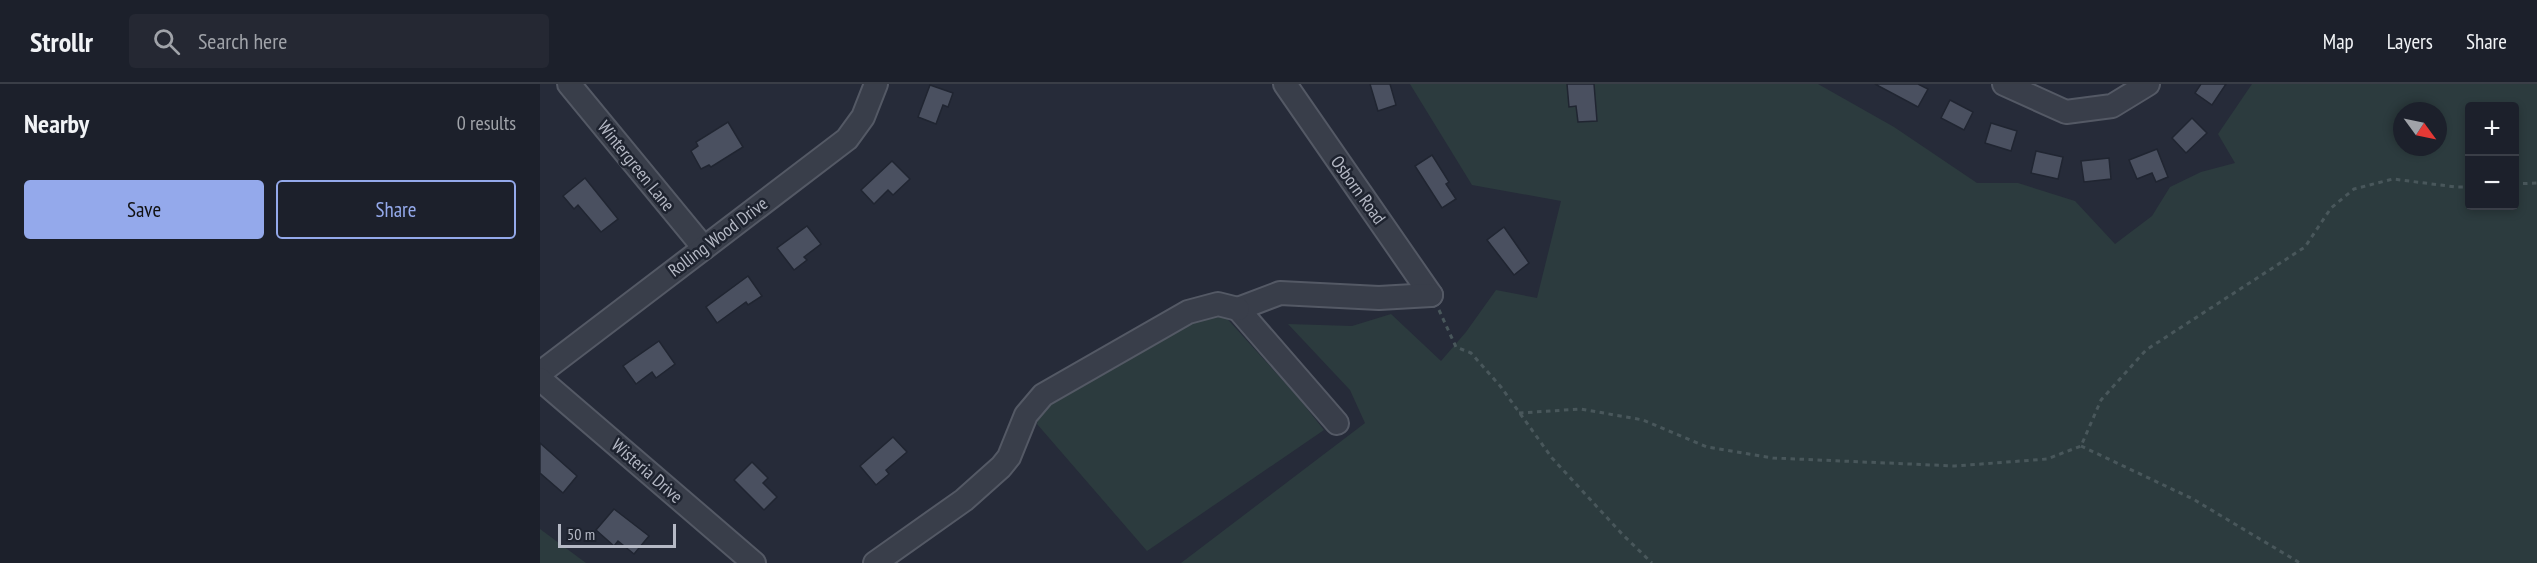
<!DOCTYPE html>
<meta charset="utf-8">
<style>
body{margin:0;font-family:"PT Sans Narrow",sans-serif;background:#252833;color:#f1f3f6}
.controls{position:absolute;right:18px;top:18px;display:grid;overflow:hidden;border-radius:6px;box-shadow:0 3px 9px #0003}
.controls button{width:54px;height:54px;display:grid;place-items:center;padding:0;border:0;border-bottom:2px solid #3a3e47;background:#1c202b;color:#f1f3f6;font:30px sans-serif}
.compass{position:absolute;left:1853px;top:18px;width:54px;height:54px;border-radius:50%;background:#1c202b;box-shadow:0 3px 9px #0003;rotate:123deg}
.scale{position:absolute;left:18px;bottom:15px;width:118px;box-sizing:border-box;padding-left:6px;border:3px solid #b5b9c5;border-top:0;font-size:16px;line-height:21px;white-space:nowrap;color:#b5b9c5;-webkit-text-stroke:4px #1e232f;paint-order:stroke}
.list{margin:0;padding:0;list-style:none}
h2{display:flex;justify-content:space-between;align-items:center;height:78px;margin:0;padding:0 24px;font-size:26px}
h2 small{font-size:20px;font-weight:400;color:#a0a3a9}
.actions{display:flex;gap:12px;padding:18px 24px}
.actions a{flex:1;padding:14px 0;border:2px solid #94a9eb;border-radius:6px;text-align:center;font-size:21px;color:#94a9eb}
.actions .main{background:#94a9eb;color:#111}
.icon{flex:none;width:33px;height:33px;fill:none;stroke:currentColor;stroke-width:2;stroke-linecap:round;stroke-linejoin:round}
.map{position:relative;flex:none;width:1997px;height:479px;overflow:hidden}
header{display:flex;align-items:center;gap:36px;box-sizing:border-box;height:84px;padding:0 30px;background:#1c202b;border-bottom:2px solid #3a3e47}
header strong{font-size:28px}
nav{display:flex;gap:33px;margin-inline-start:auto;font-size:21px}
.search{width:420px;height:54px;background:#252833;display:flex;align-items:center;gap:15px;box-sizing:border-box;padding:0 21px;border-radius:6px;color:#a0a3a9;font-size:22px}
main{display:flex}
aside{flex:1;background:#1c202b}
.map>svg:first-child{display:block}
.green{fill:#2c3b3e;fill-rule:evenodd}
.building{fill:#4a5060;stroke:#202531;stroke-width:1.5}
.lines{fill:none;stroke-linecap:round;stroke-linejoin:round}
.minor-casing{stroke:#545965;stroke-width:26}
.path{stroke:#49575b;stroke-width:3;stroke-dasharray:4.5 4.5;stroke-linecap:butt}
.minor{stroke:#393e4a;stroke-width:22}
.labels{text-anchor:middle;stroke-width:5;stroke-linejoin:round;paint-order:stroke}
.street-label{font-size:18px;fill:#b5b9c5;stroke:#1e232f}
</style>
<header>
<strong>Strollr</strong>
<div class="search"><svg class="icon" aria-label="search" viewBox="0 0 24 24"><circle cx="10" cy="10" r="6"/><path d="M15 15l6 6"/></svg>Search here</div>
<nav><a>Map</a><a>Layers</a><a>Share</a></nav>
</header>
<main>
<aside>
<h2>Nearby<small>0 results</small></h2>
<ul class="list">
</ul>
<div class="actions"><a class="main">Save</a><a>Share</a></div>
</aside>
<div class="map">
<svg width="1997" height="479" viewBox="0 0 1997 479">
<rect width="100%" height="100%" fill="#262b39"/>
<!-- green -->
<g class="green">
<path d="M870 0H1278L1354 43 1437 99H1478L1535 117 1575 160 1612 132 1630 103 1661 88 1695 79 1678 50 1712 0H1997V479H641L825 339 810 306 748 240 812 242 851 230 901 277 926 248 956 206 997 214 1021 117 932 101ZM1930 22H1974V122H1930ZM1862 27H1898V63H1862Z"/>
<polygon points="665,227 681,228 757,312 784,346 607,467 497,340 501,326 510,313"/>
<polygon points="0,445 46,479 0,479"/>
</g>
<!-- building -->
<g class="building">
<polygon points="830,0 850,0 856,21 838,27"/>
<polygon points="1027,0 1054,0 1057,37 1038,38 1036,22 1029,23"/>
<polygon points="1335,0 1378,0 1388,5 1378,23"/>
<polygon points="1661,0 1686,0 1672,21 1655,9"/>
<polygon points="390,1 413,9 408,23 403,21 396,40 378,33"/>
<polygon points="1410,16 1433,28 1424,46 1401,34"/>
<polygon points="1652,34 1667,49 1646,69 1632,54"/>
<polygon points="188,38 203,63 171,83 169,81 161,85 151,67 158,62 156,58"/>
<polygon points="1451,39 1477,47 1471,67 1445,59"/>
<polygon points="1617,65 1628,93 1616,98 1612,89 1597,95 1589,76"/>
<polygon points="1496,67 1523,73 1518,95 1491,89"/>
<polygon points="892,71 909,98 906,100 916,115 902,124 875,82"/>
<polygon points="1569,74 1571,95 1544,98 1541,77"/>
<polygon points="352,77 370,95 353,111 348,106 334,120 321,106"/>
<polygon points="45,94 78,135 61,148 38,121 34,125 23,112"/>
<polygon points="267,142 281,160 264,173 267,176 254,186 237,164"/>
<polygon points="964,143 989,179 974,191 947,156"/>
<polygon points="208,192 222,212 208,221 206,218 177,239 166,223"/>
<polygon points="119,257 135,280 116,294 112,288 96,300 83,282"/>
<polygon points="353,353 367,368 346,386 349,390 336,401 320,382"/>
<polygon points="0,359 37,392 23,409 0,389"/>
<polygon points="212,378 228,394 223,399 237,413 224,426 194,396"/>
<polygon points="74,425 109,452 94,470 78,457 74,462 56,446"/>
</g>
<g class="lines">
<!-- minor casing -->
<g class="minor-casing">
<g id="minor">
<polyline points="29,0 164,164"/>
<polyline points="745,0 891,211"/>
<polyline points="1464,0 1526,28 1572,22 1608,0"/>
<polyline points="0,289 307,55 323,33 336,0"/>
<polyline points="0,295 214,479"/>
<polyline points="797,339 698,225 740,209 839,214 891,211"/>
<polyline points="335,479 424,416 461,383 469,373 486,331 503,311 648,228 678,220 698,225"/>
</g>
</g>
<!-- path -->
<g class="path">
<polyline points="1974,100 1997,99"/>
<polyline points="899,226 916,263 931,269 961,303 1012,374 1083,451 1112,479"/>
<polyline points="979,329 1041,325 1103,336 1167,363 1233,374 1415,382 1507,375 1541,362 1561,316 1606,266 1765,163 1791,124 1814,105 1853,95 1916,103 1930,103"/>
<polyline points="1541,362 1653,415 1760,479"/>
</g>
<!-- minor -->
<use href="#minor" class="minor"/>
</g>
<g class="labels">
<!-- street labels -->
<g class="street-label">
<text transform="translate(96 82) rotate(51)" y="6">Wintergreen Lane</text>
<text transform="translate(818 106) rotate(54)" y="6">Osborn Road</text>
<text transform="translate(178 153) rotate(-37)" y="6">Rolling Wood Drive</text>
<text transform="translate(107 387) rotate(41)" y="6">Wisteria Drive</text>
</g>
</g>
</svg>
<div class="controls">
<button>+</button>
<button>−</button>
</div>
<svg class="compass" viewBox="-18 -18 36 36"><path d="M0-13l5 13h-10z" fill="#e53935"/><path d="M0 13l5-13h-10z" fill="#a0a3a9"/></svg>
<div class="scale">50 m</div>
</div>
</main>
